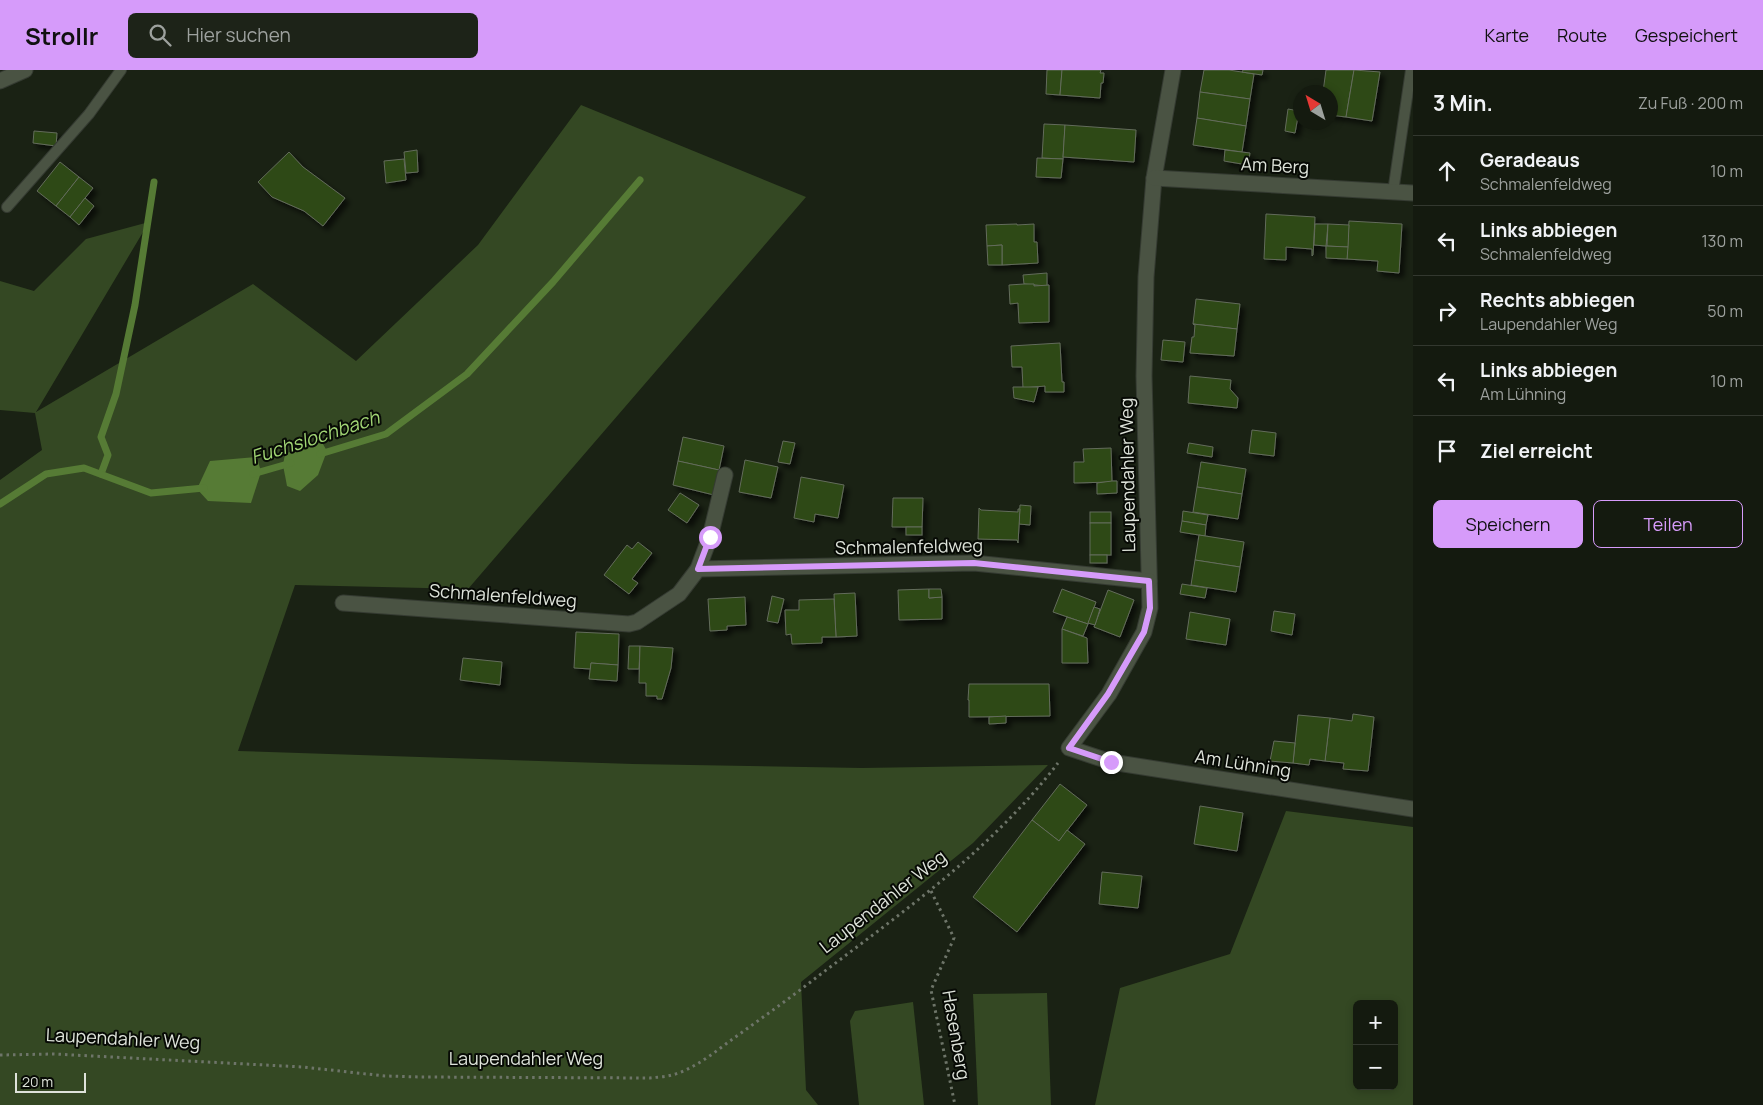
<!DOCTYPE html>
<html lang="de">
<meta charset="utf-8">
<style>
body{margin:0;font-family:Manrope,sans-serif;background:#1d2318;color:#f1f3f6}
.controls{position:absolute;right:15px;bottom:15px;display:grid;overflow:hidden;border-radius:8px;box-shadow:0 2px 8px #0003}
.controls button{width:45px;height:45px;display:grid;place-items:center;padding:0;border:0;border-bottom:1px solid #33382f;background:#141a0f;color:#f1f3f6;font:25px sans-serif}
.compass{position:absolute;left:1293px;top:15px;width:45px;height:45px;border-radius:50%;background:#141a0f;box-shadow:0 2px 8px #0003;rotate:322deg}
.scale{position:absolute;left:15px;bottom:12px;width:71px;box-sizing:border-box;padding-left:5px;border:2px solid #dee3da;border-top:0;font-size:14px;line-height:18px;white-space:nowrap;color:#dee3da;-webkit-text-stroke:4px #070a05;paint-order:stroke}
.stop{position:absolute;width:15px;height:15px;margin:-11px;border:4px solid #d69bfa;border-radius:50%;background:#fff}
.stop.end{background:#d69bfa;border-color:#fff;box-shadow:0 1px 5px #0008}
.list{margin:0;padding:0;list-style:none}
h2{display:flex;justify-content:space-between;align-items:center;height:65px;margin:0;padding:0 20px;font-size:21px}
h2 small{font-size:16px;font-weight:400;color:#9da19e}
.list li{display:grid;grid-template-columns:32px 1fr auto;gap:15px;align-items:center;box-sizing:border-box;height:70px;padding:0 20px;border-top:1px solid #33382f}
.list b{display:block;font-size:19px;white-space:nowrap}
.list p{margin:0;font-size:16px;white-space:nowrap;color:#9da19e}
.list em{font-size:16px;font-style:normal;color:#9da19e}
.actions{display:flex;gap:10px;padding:15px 20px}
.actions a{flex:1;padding:11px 0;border:1px solid #d69bfa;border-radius:8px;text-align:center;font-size:18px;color:#d69bfa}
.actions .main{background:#d69bfa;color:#111}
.icon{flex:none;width:28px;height:28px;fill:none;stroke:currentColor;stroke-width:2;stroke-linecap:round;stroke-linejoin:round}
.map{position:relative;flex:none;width:1413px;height:1035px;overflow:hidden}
header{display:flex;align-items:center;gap:30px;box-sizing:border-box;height:70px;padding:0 25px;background:#d69bfa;color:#111}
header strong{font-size:24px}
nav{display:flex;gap:28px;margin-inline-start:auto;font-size:18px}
.search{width:350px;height:45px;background:#1d2318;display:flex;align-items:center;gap:12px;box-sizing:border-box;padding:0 18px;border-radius:8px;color:#9da19e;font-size:19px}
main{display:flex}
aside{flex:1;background:#141a0f}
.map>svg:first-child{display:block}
.green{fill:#344823;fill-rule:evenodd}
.water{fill:#567b35}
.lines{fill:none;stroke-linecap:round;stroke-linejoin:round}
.stream{stroke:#567b35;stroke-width:7}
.building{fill:#2d4812;stroke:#636c5c;filter:url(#shadow)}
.lane-casing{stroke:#353b32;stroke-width:12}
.street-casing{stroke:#353b32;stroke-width:17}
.path{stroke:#6e7569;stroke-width:3;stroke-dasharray:2.5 4;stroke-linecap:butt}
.lane{stroke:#4a5343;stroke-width:10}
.street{stroke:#4a5343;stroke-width:15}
.route{stroke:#d69bfa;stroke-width:6}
.labels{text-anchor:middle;stroke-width:4;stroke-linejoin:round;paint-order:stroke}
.street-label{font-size:18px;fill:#dee3da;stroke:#070a05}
.water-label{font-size:19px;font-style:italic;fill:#a1d574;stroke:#070a05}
</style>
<header>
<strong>Strollr</strong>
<div class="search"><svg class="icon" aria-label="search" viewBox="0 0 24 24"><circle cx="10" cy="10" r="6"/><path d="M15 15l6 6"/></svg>Hier suchen</div>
<nav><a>Karte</a><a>Route</a><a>Gespeichert</a></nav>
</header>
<main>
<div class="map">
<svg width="1413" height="1035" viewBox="0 0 1413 1035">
<defs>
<filter id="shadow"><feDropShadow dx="4.5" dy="4.5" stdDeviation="2.5" flood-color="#0009"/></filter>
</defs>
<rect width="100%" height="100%" fill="#1a2214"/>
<!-- green -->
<g class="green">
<polygon points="581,35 806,127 468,519 295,515 238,681 633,694 862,698 1048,695 973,773 801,912 806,1020 818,1035 0,1035 0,410 42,380 35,343 0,340 0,211 34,221 86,169 149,152 36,342 253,214 356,291 478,175"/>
<path d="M1286 741 1413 757V1035H1095L1120 918 1230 884ZM1357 934H1394V1016H1357Z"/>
<polygon points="1047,923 1051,1035 978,1035 973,924"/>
<polygon points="913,932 924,1035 859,1035 850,951 855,941"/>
</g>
<!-- water -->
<g class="water">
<polygon points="320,369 327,381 318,405 300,421 287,416 283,395 285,384"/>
<polygon points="257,387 261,402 251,433 208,431 197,419 210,391"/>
</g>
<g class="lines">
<!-- stream -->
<g class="stream">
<polyline points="320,384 386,364 467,304 553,212 640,110"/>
<polyline points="101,404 108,385 101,367 116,324 135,235 154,112"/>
<polyline points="253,404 291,393"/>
<polyline points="0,434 46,404 84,398 151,423 204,418"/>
</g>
</g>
<!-- building -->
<g class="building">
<polygon points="1047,0 1062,0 1060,25 1046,24"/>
<polygon points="1062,0 1101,0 1100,3 1104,3 1103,13 1101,13 1100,28 1060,25"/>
<polygon points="1204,0 1229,0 1254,4 1250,29 1200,22"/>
<polygon points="1243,0 1263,0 1262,5 1242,2"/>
<polygon points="1326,0 1354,0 1346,47 1330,45 1330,22 1323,22"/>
<polygon points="1354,0 1380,2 1372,51 1346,47"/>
<polygon points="1200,22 1250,29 1246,56 1197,48"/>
<polygon points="1288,39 1299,41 1295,63 1285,61"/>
<polygon points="1197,48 1246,56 1242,82 1193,75"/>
<polygon points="1044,54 1065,55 1063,89 1042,88"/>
<polygon points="1065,55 1136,60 1134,92 1063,87"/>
<polygon points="34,61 57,63 56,76 33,73"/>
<polygon points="417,80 418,102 406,103 404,82"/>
<polygon points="1225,80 1250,83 1248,95 1224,91"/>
<polygon points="289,82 303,97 345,128 323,156 304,141 272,127 258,112"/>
<polygon points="1037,88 1063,89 1061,108 1036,107"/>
<polygon points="404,89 406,110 386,113 384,91"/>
<polygon points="60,92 79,107 56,136 37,121"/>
<polygon points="79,107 93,118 70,147 56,136"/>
<polygon points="85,128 94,136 79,155 70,147"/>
<polygon points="1266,144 1315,147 1313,185 1312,186 1312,179 1286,177 1286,190 1264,189"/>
<polygon points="1349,151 1402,154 1399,203 1377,201 1378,191 1347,189"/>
<polygon points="1017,154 1017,155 1034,154 1034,172 1037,172 1038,193 1002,195 1002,175 987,176 986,155"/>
<polygon points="1315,154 1328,154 1326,176 1314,175"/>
<polygon points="1328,154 1349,155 1348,177 1327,176"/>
<polygon points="1002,175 1002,195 988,195 987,176"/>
<polygon points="1326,176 1348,177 1347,189 1326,188"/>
<polygon points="1047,203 1047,216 1024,214 1023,205"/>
<polygon points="1024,214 1034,214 1034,216 1049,215 1049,252 1019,253 1018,233 1010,234 1009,215"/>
<polygon points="1196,229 1240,234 1237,259 1193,254"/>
<polygon points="1193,254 1237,259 1234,286 1190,283 1192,267 1194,267 1195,255"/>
<polygon points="1163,270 1185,272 1183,292 1161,290"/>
<polygon points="1060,273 1062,312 1064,312 1064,322 1045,322 1045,316 1023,318 1022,297 1012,297 1011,276"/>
<polygon points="1190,306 1231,310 1230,319 1238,328 1237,338 1188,333"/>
<polygon points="1013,317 1038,317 1034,332 1014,328"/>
<polygon points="1252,360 1276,363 1274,386 1249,383"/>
<polygon points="683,367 724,376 719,400 678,391"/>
<polygon points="783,371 795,373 790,394 778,392"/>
<polygon points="1189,373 1213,377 1212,387 1187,383"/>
<polygon points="1111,378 1112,412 1074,413 1074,392 1084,392 1083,379"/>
<polygon points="745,390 778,397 771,428 739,422"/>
<polygon points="678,391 719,400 714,425 673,415"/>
<polygon points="1201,392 1246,399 1242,424 1197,417"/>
<polygon points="801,407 844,415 838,448 815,444 814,452 794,448"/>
<polygon points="1112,411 1117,411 1117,423 1097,424 1097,413"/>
<polygon points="1197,417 1242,424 1238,449 1193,442"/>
<polygon points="680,423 699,435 687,453 668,440"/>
<polygon points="893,428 923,428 922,457 892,457"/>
<polygon points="1020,435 1031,436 1030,455 1019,454"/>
<polygon points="979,438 981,440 1018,442 1018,439 1020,439 1018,473 1017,470 978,469"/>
<polygon points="1183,441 1208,445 1206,455 1182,451"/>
<rect x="1090" y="442" width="21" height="11"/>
<polygon points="1182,451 1206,455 1205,466 1180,462"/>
<rect x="1090" y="453" width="21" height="32"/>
<rect x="906" y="457" width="16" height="8"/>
<polygon points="1199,465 1244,472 1240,497 1195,490"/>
<polygon points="638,472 652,483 632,509 638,513 629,524 604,505 627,475 632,479"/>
<rect x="1090" y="485" width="17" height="8"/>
<polygon points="1195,490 1240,497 1236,522 1191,515"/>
<polygon points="1182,514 1207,518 1205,528 1180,524"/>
<polygon points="929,519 929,528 942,527 942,549 899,550 898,520"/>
<polygon points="929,519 941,519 942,527 929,528"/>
<polygon points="1062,519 1096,532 1088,554 1053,542"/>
<polygon points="1108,520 1134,530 1120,567 1094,557"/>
<polygon points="855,523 857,566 836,567 834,524"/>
<polygon points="772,526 784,529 778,553 767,551"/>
<polygon points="745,527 746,555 727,556 727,560 710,561 708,529"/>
<polygon points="834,529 836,567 822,567 822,573 792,574 791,564 786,565 785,540 799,540 799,530"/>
<polygon points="1094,537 1100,539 1095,555 1088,553"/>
<polygon points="1274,541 1295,544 1292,565 1271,561"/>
<polygon points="1190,542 1230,549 1226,575 1186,569"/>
<polygon points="1067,547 1088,554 1083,566 1062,559"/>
<polygon points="1062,559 1087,568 1088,593 1062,593"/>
<polygon points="576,562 619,564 618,595 591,593 591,599 574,598"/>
<polygon points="629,576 640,576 639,599 628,599"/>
<polygon points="640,576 673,578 671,598 662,629 657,629 657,626 646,626 646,613 639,613"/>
<polygon points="463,588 502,592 500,615 460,610"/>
<polygon points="591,593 618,595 617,611 589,609"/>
<polygon points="969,614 1049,614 1050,646 969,647 969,630 968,630"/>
<polygon points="1353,644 1374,647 1368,701 1343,699 1344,693 1325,691 1330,648 1352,651"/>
<polygon points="1298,645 1330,648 1325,691 1310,689 1309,695 1293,693"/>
<polygon points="1006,646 1006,653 989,654 989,647"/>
<polygon points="1274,671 1295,673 1293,693 1270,691"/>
<polygon points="1060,714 1087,735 1059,771 1032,750"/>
<polygon points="1200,736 1243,743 1237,781 1194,774"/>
<polygon points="1032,750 1059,771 1067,760 1085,774 1017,862 973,827"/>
<polygon points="1102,802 1142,806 1138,838 1099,834"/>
</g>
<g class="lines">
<!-- lane casing -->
<g class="lane-casing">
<g id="lane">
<polyline points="1393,122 1411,0"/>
<polyline points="7,137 89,44 121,0"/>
</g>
</g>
<!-- street casing -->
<g class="street-casing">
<g id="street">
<polyline points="1173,0 1154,108 1146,207 1144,306 1150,538 1144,562 1109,624 1069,678 1111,692 1413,739"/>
<polyline points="0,11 25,0"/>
<polyline points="1154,108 1413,123"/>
<polyline points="698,499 710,467 725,405"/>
<polyline points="343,533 629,554 637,552 679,524 698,499 974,493 1149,511"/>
</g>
</g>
<!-- path -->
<g class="path">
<polyline points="931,821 954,868 931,920 955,1035"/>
<path d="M0 985 54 984 303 997 385 1006 421 1007 650 1008C657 1007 665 1007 672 1005 695 999 716 981 734 968 762 948 790 928 817 907 903 842 992 779 1058 693"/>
</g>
<!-- lane -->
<use href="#lane" class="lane"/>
<!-- street -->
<use href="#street" class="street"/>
</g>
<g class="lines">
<!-- route -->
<polyline class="route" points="710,467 698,499 974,493 1149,511 1150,538 1144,562 1108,624 1069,678 1111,692"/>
</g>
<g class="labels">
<!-- street labels -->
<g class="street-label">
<text transform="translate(1275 96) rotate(3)" y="6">Am Berg</text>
<text transform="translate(1128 405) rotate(-91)" y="6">Laupendahler Weg</text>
<text transform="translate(909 477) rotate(-1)" y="6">Schmalenfeldweg</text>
<text transform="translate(503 526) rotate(4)" y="6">Schmalenfeldweg</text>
<text transform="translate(1243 694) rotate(9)" y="6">Am Lühning</text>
<text transform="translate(883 832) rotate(-38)" y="6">Laupendahler Weg</text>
<text transform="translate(956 965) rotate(80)" y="6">Hasenberg</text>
<text transform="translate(123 969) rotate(3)" y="6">Laupendahler Weg</text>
<text x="526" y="995">Laupendahler Weg</text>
</g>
<!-- water labels -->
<g class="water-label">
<text transform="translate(315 367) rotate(-18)" y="7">Fuchslochbach</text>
</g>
</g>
</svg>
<div class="controls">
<button>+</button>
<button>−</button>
</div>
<svg class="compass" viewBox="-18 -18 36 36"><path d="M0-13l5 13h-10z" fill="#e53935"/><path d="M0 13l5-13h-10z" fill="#9da19e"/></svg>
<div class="scale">20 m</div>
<div class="stop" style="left:710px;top:467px"></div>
<div class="stop end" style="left:1111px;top:692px"></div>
</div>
<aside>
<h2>3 Min.<small>Zu Fuß · 200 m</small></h2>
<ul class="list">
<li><svg class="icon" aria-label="ahead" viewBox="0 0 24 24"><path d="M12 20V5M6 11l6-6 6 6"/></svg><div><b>Geradeaus</b><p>Schmalenfeldweg</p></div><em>10 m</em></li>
<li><svg class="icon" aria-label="left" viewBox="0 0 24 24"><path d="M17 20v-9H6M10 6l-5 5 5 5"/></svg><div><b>Links abbiegen</b><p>Schmalenfeldweg</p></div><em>130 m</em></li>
<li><svg class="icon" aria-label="right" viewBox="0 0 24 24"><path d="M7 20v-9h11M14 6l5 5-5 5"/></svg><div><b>Rechts abbiegen</b><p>Laupendahler Weg</p></div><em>50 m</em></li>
<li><svg class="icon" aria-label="left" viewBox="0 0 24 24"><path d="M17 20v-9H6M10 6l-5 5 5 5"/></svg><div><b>Links abbiegen</b><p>Am Lühning</p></div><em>10 m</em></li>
<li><svg class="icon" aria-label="arrive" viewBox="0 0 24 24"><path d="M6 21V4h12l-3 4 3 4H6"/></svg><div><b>Ziel erreicht</b></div></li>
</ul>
<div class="actions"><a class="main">Speichern</a><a>Teilen</a></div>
</aside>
</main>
